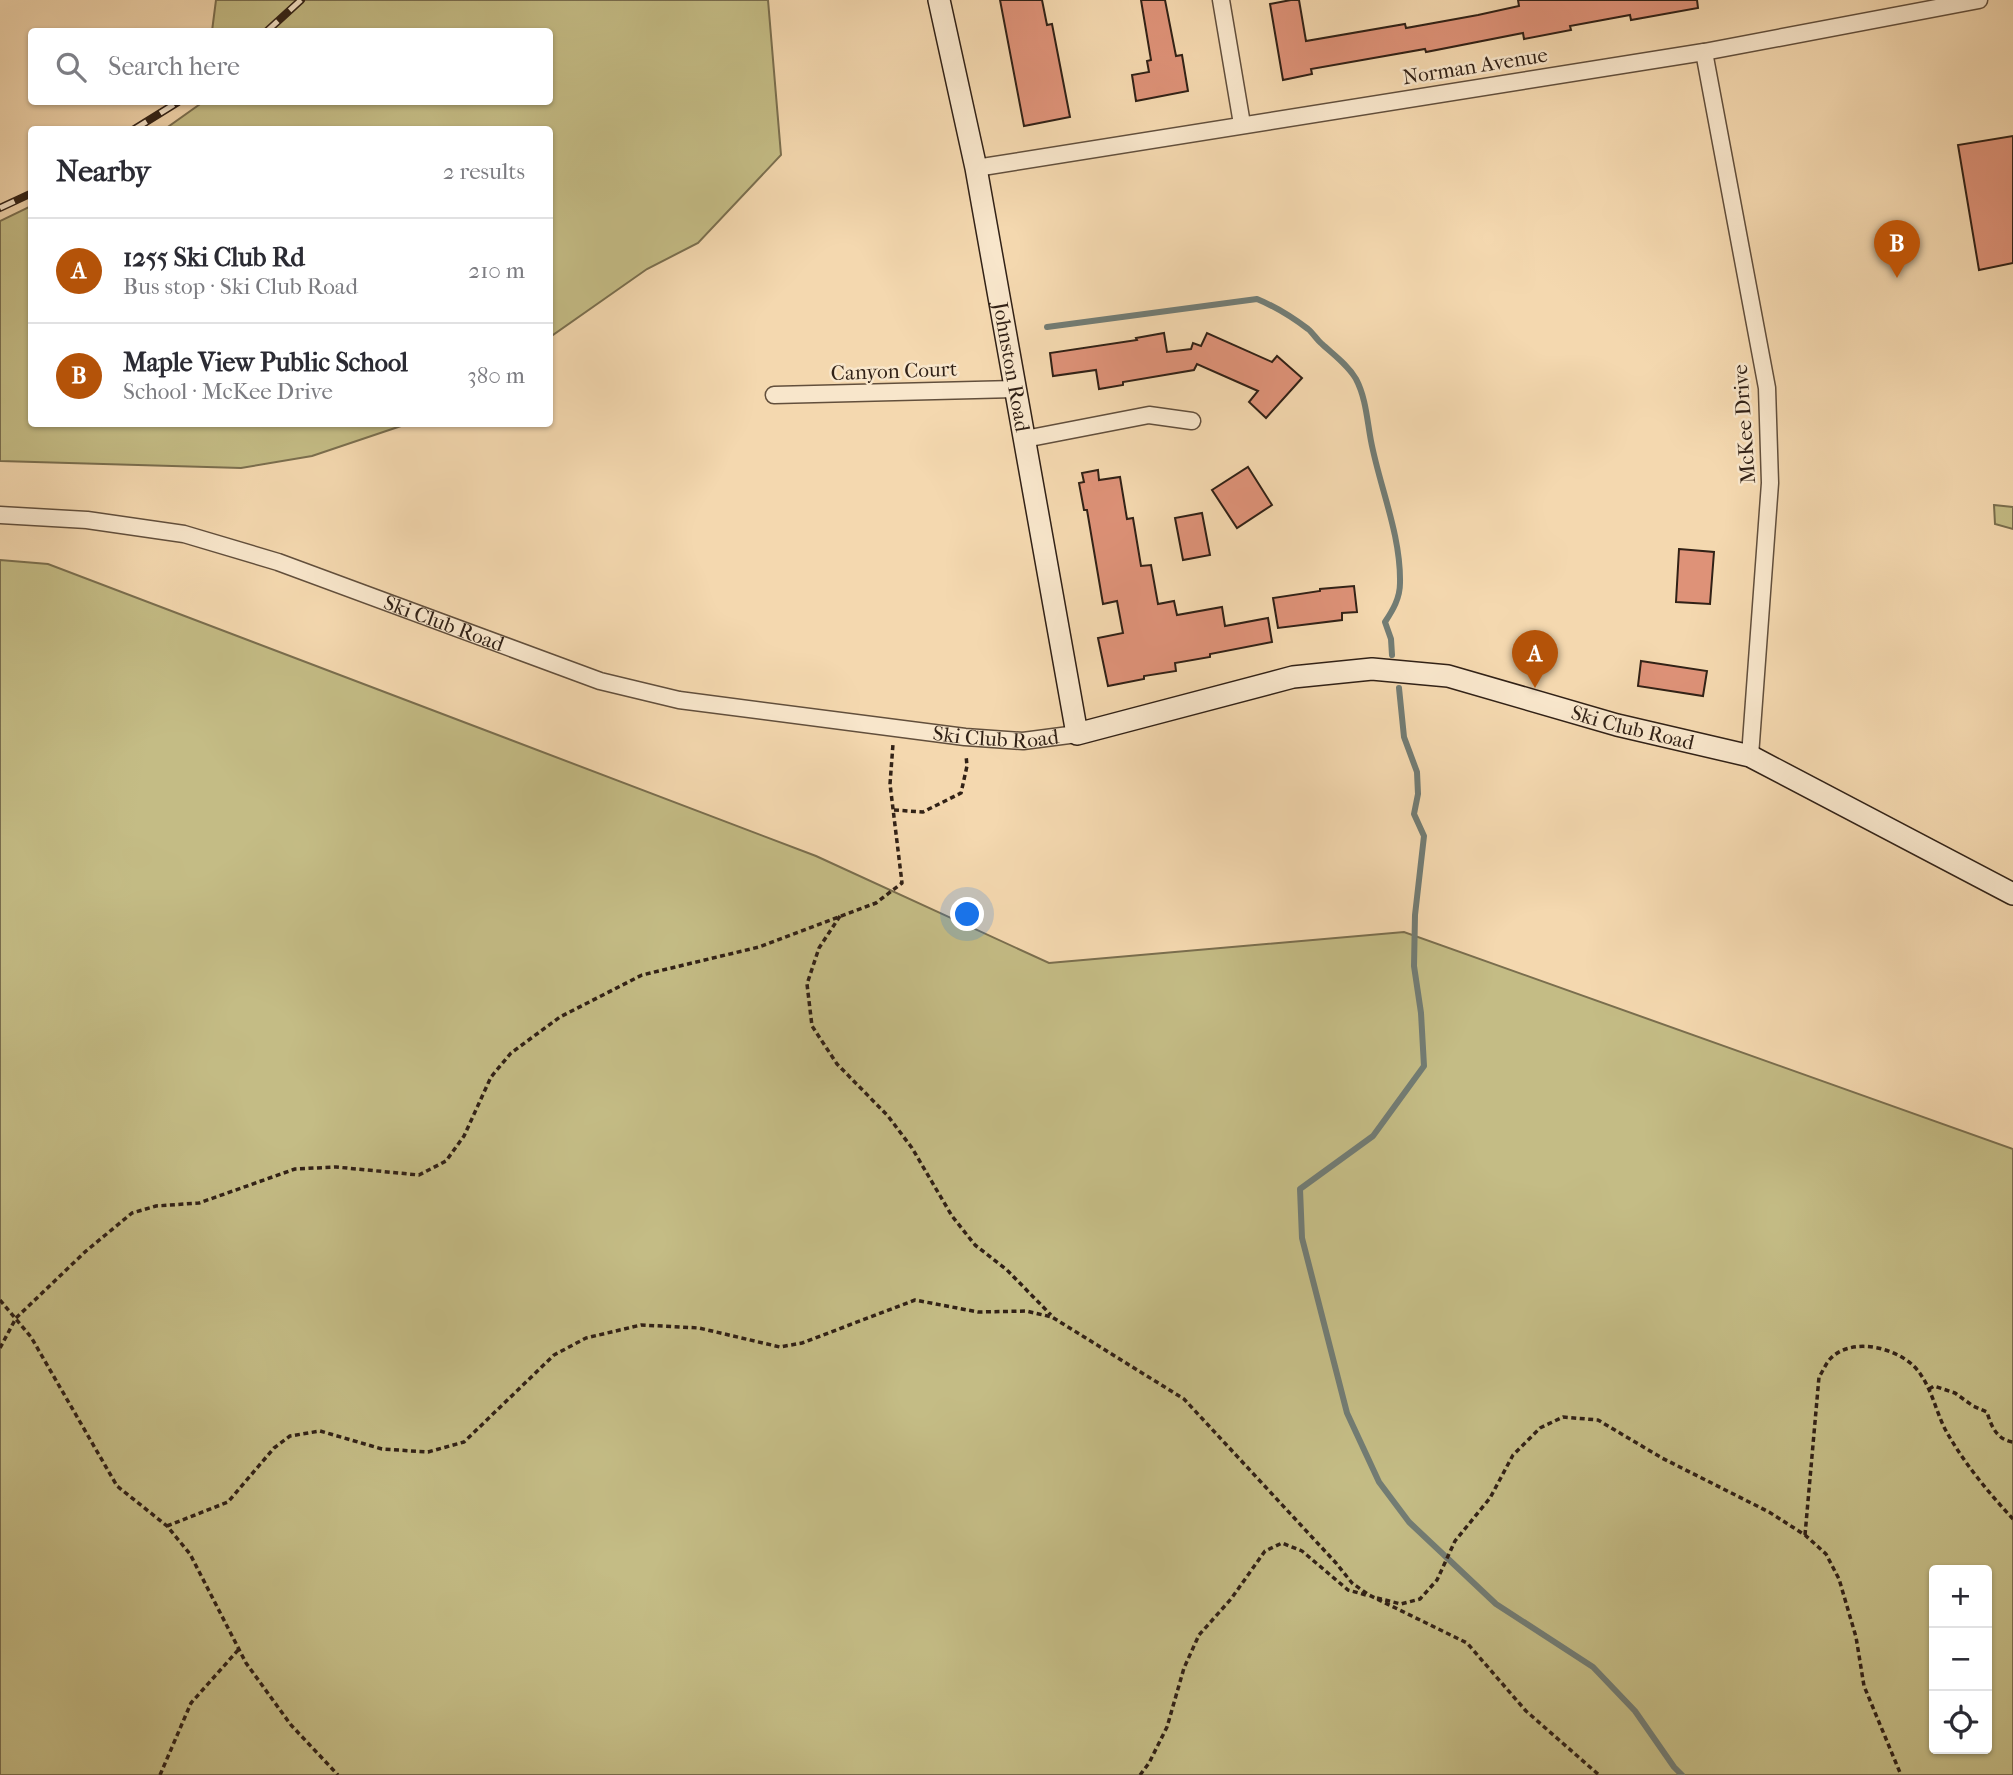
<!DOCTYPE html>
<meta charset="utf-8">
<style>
body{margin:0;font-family:"IM FELL French Canon",serif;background:#f2f2f3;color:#2b2b33}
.controls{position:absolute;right:21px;bottom:21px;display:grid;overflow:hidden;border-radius:7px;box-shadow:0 2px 5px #0004}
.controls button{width:63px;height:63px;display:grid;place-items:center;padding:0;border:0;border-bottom:2px solid #e1e1e2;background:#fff;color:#2b2b33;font:35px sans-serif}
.you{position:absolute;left:968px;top:915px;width:24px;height:24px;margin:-18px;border:5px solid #fff;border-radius:50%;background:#1a73e8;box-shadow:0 0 0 10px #1a73e833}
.badge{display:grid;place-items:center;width:46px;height:46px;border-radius:50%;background:#b45309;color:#fff;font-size:23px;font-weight:700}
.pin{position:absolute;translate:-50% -58px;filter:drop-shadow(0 2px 4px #0008)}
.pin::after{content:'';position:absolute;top:37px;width:24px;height:21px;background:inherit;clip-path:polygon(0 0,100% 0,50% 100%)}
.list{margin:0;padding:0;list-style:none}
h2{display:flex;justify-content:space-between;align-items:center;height:91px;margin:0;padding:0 28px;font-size:30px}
h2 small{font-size:23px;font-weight:400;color:#7c7c81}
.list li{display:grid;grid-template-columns:46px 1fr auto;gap:21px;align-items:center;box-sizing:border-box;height:105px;padding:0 28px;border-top:2px solid #e1e1e2}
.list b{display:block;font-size:26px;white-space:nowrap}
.list p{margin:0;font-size:23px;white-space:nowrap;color:#7c7c81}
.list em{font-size:23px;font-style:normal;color:#7c7c81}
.icon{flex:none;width:38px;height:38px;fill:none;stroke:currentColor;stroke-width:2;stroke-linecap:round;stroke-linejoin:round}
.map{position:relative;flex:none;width:2013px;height:1775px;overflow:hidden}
.search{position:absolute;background:#fff;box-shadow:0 2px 5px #0004;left:28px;top:28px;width:525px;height:77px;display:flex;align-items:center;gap:18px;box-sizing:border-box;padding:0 24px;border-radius:7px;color:#7c7c81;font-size:26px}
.panel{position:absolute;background:#fff;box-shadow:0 2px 5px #0004;left:28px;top:126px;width:525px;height:301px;border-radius:7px}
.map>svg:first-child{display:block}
.green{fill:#c4bc85;stroke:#7a6e4e;stroke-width:2;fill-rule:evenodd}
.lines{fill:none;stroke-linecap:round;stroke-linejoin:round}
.stream{stroke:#727c74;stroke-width:6}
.building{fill:#de9278;stroke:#312116;stroke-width:2}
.street-casing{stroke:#624f3c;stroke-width:19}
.secondary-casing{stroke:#312116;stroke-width:24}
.path{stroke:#312116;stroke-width:3.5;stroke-dasharray:5 3.5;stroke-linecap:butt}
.street{stroke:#f8e6cb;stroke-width:16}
.secondary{stroke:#f8e6cb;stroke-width:21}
.rail-casing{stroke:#312116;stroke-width:8}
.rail{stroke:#f8e6cb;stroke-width:5;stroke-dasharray:16;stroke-linecap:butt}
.labels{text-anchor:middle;stroke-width:5;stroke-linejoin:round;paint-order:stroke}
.street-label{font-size:21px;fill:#312116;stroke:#f8e6cb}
</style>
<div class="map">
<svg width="2013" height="1775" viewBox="0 0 2013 1775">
<rect width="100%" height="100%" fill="#f4d8af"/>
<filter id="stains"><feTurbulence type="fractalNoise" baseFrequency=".00286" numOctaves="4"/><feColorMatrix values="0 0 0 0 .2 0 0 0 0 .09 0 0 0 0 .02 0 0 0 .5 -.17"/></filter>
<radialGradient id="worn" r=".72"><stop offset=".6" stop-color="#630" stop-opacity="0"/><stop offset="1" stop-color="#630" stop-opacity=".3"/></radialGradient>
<!-- green -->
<g class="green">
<polygon points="216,0 768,0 781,155 698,243 647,269 550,337 550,130 165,129 203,102 550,102 550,32 212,31"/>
<polygon points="31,206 32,424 407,424 312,456 241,468 0,461 0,221"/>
<polygon points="1994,505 2013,507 2013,529 1995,524"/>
<path d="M0 560 48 564 816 856 1049 963 1404 932 2013 1149V1775H0ZM1934 1570H1987V1749H1934Z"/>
</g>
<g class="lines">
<!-- stream -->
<g class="stream">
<path d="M1047 327 1257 299C1274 306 1292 317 1308 329 1313 333 1317 340 1322 344 1334 355 1348 365 1356 379 1366 398 1367 420 1371 441 1380 488 1401 535 1400 583 1400 598 1393 610 1385 622L1391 639 1392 655"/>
<polyline points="1399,688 1404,737 1417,772 1418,794 1414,814 1424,836 1415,915 1414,966 1421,1013 1424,1066 1373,1136 1300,1189 1302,1238 1347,1413 1379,1482 1409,1522 1496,1604 1593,1667 1635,1711 1674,1767 1682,1775"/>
</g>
</g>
<!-- building -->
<g class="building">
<polygon points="1000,0 1042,0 1047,25 1052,24 1070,117 1024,126"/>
<polygon points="1141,0 1165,0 1176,56 1182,55 1188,91 1136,101 1132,75 1149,72 1147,61 1151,60"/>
<polygon points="1291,0 1299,0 1306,41 1405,24 1406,28 1478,15 1519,6 1518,0 1697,0 1698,8 1631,20 1630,15 1570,26 1571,30 1524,39 1523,33 1426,52 1425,49 1311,69 1312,74 1283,80 1270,4"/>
<polygon points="2013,136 2013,263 1979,270 1958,145"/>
<polygon points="1164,333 1167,352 1191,349 1193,343 1201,346 1207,333 1272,362 1277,356 1302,378 1266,418 1249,402 1258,391 1197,364 1194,370 1123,382 1123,385 1099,389 1096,370 1053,376 1050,353 1137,340 1136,338"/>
<polygon points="1248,467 1272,505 1237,528 1212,490"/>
<polygon points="1098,470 1099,480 1120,477 1127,519 1133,518 1141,566 1151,565 1158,604 1174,601 1177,615 1222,607 1225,626 1268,618 1272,642 1210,654 1210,657 1175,663 1176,671 1144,676 1144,679 1108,686 1098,638 1123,633 1117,601 1103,604 1087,510 1084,510 1079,483 1084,482 1082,473"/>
<polygon points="1202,513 1210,555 1183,560 1175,518"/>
<polygon points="1679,549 1714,552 1710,604 1676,602"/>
<polygon points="1354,586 1357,612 1342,613 1342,620 1278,628 1273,598 1320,591 1320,589"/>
<polygon points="1641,661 1707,671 1703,696 1638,686"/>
</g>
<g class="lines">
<!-- street casing -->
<g class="street-casing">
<g id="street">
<polyline points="1221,0 1242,124"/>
<polyline points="1704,52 1767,388 1770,483 1750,756"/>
<polyline points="976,168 1704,52 1979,0"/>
<polyline points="774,395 1015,389"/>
<polyline points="1025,439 1149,415 1192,421"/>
<path id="s1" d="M0 515 87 520 184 534 278 562 600 681 679 700 965 737 1023 741 1077 734"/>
</g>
</g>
<!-- secondary casing -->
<g class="secondary-casing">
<g id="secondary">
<path id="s2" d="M939 0 976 168 1077 734 1293 677 1372 669 1448 676 1617 725 1750 756 2013 894"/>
</g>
</g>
<!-- path -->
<g class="path">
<polyline points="894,810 923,812 961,793 967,766 966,755"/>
<polyline points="840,916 819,948 807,984 812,1026 837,1064 888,1116 912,1148 952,1216 975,1245 1007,1270 1051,1315"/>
<polyline points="0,1300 31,1337 117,1486 167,1526 190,1554 246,1663 291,1725 338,1775"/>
<polyline points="0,1348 16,1318 86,1251 132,1213 156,1206 199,1203 295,1169 336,1167 419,1175 446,1161 464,1136 491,1077 511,1053 560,1017 642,975 759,947 876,903 902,883 890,784 893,744"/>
<path d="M1929 1389 1934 1386 1955 1393 1973 1406 1987 1412C1991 1426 1997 1440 2013 1442"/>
<polyline points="167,1526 228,1502 274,1448 290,1436 320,1431 382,1449 428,1452 464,1442 554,1355 586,1338 641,1325 699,1328 780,1347 802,1343 915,1300 978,1312 1026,1311 1052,1317 1184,1399 1336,1563 1352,1583 1369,1595 1467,1643 1526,1711 1599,1775"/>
<path d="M1805 1535 1819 1377C1823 1371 1826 1363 1831 1358 1854 1335 1905 1349 1921 1375 1932 1391 1936 1411 1945 1429 1963 1462 1988 1492 2013 1519"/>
<polyline points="1377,1598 1401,1604 1420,1599 1437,1580 1455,1541 1490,1498 1513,1455 1540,1428 1563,1417 1598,1420 1662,1458 1769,1512 1805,1535 1826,1554 1839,1579 1856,1637 1864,1686 1901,1775"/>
<polyline points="160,1775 191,1703 239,1649"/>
<polyline points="1140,1775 1149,1763 1167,1727 1184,1668 1199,1635 1231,1599 1265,1551 1282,1543 1302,1551 1348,1590 1366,1595"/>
</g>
<!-- street -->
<use href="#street" class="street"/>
<!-- secondary -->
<use href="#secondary" class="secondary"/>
<!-- rail casing -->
<g class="rail-casing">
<g id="rail">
<polyline points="266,32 301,0"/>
<polyline points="133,130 178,102"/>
<polyline points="0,208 32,193"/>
</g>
</g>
<!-- rail -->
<use href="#rail" class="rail"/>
</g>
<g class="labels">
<!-- street labels -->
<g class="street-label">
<text transform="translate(1475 66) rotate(-9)" y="7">Norman Avenue</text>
<text dy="7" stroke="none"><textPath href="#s2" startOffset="374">Johnston Road</textPath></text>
<text transform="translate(894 371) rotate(-2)" y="7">Canyon Court</text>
<text transform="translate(1744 424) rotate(-94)" y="7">McKee Drive</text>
<text dy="7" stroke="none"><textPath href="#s1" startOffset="460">Ski Club Road</textPath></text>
<text dy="7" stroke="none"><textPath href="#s2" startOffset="1318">Ski Club Road</textPath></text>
<text dy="7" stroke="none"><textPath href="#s1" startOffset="1027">Ski Club Road</textPath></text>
</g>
</g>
<rect width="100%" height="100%" filter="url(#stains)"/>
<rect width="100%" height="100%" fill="url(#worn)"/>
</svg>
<div class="controls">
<button>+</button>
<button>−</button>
<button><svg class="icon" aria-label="locate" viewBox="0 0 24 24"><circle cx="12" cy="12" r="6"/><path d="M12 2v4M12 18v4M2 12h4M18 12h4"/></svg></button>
</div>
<div class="you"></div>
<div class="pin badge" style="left:1535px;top:688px">A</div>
<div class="pin badge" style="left:1897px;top:278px">B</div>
<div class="search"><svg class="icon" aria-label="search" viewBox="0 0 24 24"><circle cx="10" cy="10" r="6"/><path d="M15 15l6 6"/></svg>Search here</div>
<section class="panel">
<h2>Nearby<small>2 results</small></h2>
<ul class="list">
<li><span class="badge">A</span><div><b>1255 Ski Club Rd</b><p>Bus stop · Ski Club Road</p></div><em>210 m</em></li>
<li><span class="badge">B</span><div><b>Maple View Public School</b><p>School · McKee Drive</p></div><em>380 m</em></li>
</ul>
</section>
</div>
